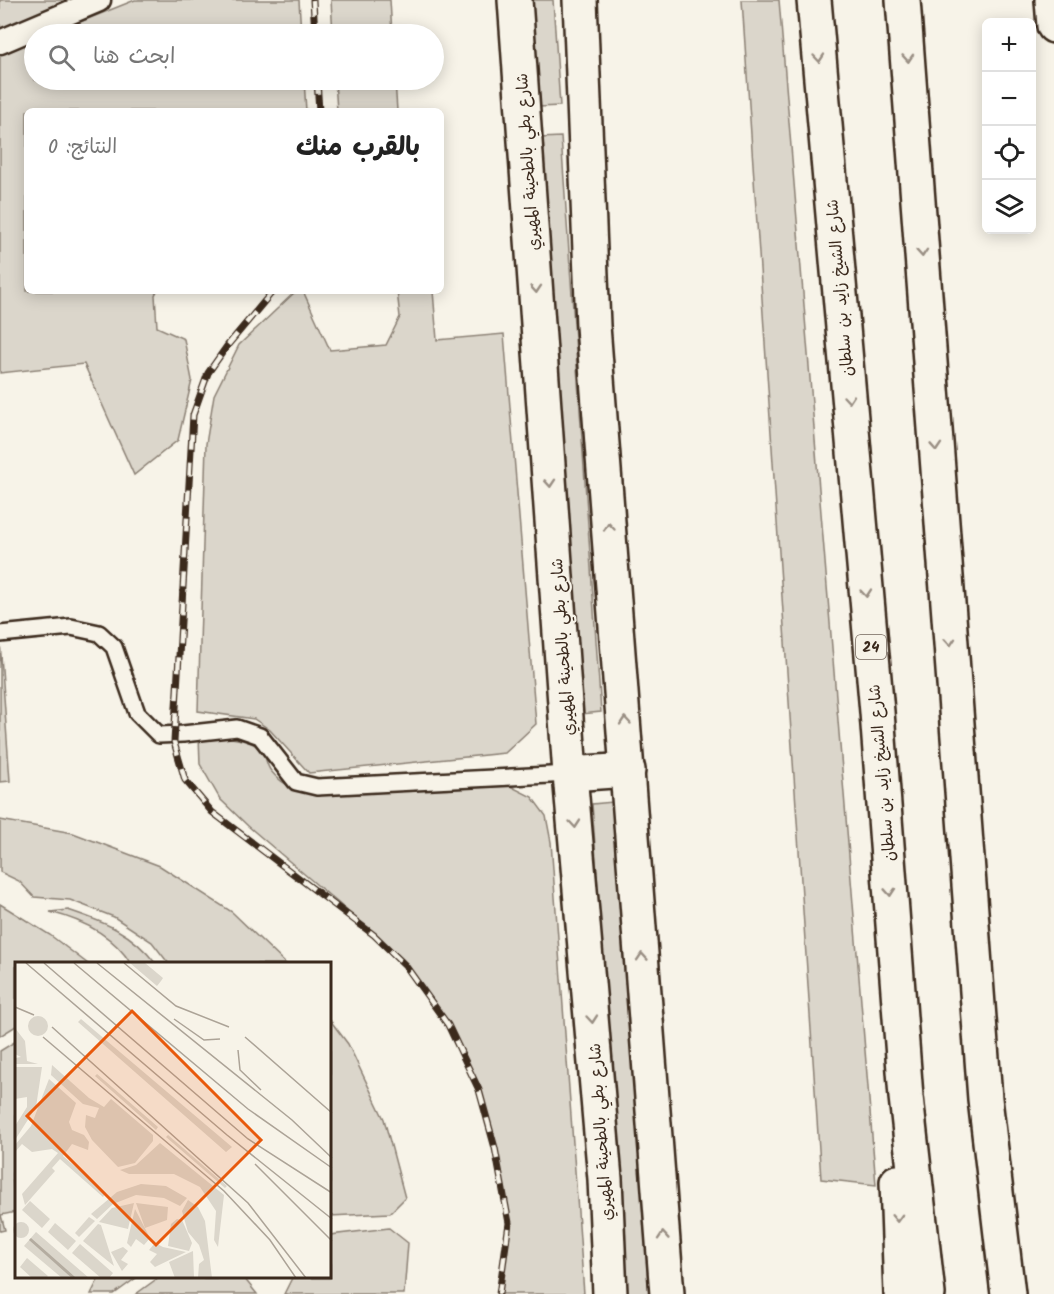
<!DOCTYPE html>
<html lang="ar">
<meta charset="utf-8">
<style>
body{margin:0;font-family:Kalam,"Playpen Sans Arabic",sans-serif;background:#f2f2f2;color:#222;direction:rtl}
.controls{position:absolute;right:18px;top:18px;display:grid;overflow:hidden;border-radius:9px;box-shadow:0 3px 15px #0003}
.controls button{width:54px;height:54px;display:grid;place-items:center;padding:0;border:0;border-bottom:2px solid #e0e0e0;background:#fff;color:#222;font:30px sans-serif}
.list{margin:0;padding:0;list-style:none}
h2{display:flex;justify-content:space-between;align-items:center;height:78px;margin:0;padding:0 24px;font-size:26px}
h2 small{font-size:20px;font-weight:400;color:#767676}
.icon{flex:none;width:33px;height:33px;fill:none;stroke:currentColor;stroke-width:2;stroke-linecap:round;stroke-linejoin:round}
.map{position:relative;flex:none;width:1054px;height:1294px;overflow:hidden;direction:ltr}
.search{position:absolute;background:#fff;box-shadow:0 3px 15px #0003;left:24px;top:24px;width:420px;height:66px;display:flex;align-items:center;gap:15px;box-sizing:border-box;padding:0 21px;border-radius:33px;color:#767676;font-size:22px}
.panel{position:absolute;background:#fff;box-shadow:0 3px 15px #0003;left:24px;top:108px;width:420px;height:186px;border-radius:9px;direction:rtl}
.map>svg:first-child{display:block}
.green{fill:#dbd6cb;stroke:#8b8074;stroke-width:1.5}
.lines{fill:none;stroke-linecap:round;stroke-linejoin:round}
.service-casing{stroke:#3b2a1e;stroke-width:20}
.pedestrian-casing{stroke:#3b2a1e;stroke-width:27}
.tertiary-casing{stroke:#3b2a1e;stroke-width:38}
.trunk-casing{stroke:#3b2a1e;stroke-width:38}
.motorway-casing{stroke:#3b2a1e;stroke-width:38}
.service{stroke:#f7f3e8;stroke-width:15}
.pedestrian{stroke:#f7f3e8;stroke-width:22}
.tertiary{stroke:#f7f3e8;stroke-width:33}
.trunk{stroke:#f7f3e8;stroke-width:33}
.motorway{stroke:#f7f3e8;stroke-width:33}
.rail-casing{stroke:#3b2a1e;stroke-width:7}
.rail{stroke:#f7f3e8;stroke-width:4.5;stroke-dasharray:14;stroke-linecap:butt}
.oneway{stroke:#998e83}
.labels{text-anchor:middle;stroke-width:4.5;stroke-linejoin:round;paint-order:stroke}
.shield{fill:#f7f3e8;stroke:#73665b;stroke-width:1.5}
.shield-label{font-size:15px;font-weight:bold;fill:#3b2a1e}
.street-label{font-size:16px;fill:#3b2a1e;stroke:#f7f3e8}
.inset-river{fill:none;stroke:#b4aca0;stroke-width:3}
.inset-road{fill:none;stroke:#aca397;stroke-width:1.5}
.view{fill:#e8590c;fill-opacity:0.15;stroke:#e8590c;stroke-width:3}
.inset-edge{fill:none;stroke:#3b2a1e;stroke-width:3}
</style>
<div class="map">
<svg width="1054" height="1294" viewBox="0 0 1054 1294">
<rect width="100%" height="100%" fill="#f7f3e8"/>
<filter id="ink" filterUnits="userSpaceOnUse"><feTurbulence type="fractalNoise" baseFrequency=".0167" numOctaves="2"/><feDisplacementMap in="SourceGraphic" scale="12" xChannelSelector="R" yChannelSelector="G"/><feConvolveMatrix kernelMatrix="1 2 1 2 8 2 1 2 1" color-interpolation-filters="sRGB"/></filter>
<g filter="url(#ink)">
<!-- green -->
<g class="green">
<polygon points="0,0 77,0 0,30"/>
<polygon points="135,0 299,0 301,34 50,34"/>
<polygon points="331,0 390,0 392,34 333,34"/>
<polygon points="532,0 553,0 560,106 539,107"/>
<polygon points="742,0 779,0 876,1185 821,1179"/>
<polygon points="34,40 34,80 304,80 306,111 27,111 27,291 157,291 155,295 157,327 184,339 192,380 178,440 134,475 84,364 0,373 0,54"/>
<polygon points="335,80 395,80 397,111 337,111"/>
<polygon points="561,137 601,712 581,714 540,138"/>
<polygon points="296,291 303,291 330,350 386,345 400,317 397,291 433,291 437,340 504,334 536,724 505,753 309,773 270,730 254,719 198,711 206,444 214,395 239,345"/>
<polygon points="0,641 10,781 0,782"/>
<path d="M199 736C216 737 249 736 262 750 266 756 266 765 271 771 285 789 304 792 325 794L504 783 532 797 546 816 551 842 584 1294H499L509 1223 498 1157 479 1090 448 1025 405 965 358 920 248 826 220 799 200 764Z"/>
<polygon points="613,802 649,1294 627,1294 592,804"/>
<polygon points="0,820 73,833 160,866 232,912 286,964 169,964 152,942 114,917 70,900 34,897 19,881 0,872"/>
<polygon points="0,904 50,935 88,964 16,964 16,1026 0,1036"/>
<path d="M68 910C104 922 132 932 156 964H131C113 934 82 920 50 912Z"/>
<polygon points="330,1020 348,1044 384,1119 405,1198 390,1213 330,1216"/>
<polygon points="16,1041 16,1161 12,1174 16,1212 1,1215 5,1230 0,1231 0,1051"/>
<polygon points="389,1228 408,1243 404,1294 284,1294 292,1278 330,1278 330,1235"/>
<polygon points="99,1278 136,1278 114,1294 91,1294"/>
<polygon points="158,1278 244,1278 257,1294 136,1294"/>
</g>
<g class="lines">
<!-- service casing -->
<g class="service-casing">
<polyline id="service" points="0,634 71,627 99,633 114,647 137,713 159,735 183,734 237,728 260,736 296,782 317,787 570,774"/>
</g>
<!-- pedestrian casing -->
<g class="pedestrian-casing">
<polyline id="pedestrian" points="0,42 99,0"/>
</g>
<!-- tertiary casing -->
<g class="tertiary-casing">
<g id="tertiary">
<polyline points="515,0 570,774 605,1179 610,1294"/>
<polyline points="580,0 593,326 667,1294"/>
<polyline points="570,774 628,770"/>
</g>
</g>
<!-- trunk casing -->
<g class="trunk-casing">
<g id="trunk">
<polyline points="814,0 877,712 906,1097 928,1294"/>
<polyline points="897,1182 901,1294"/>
</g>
</g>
<!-- motorway casing -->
<g class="motorway-casing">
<g id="motorway">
<polyline points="903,0 985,1099 1008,1294"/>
<polyline points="1052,0 1054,26"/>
</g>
</g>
<!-- service -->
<use href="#service" class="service"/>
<!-- pedestrian -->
<use href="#pedestrian" class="pedestrian"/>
<!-- tertiary -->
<use href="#tertiary" class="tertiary"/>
<!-- trunk -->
<use href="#trunk" class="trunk"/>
<!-- motorway -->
<use href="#motorway" class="motorway"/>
<!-- rail casing -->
<g class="rail-casing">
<g id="rail">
<polyline points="313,0 315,34"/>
<polyline points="317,80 319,111"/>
<polyline points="273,291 227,346 208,373 193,415 174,742 185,780 212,812 374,935 405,965 448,1025 479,1090 495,1148 509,1223 499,1294"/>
</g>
</g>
<!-- rail -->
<use href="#rail" class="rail"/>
</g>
<!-- one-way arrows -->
<defs><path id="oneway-chevron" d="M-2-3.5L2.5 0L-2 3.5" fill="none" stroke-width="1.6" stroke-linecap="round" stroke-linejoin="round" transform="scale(1.5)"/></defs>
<g class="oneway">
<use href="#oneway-chevron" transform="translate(819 58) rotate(85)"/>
<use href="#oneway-chevron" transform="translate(908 58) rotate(86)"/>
<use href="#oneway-chevron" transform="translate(922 253) rotate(86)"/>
<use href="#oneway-chevron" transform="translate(536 289) rotate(86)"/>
<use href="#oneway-chevron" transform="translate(849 399) rotate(85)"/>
<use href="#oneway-chevron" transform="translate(936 447) rotate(86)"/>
<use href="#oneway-chevron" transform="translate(550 483) rotate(86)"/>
<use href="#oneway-chevron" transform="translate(609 527) rotate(-95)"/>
<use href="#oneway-chevron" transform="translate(866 593) rotate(85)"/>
<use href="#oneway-chevron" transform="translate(950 642) rotate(86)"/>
<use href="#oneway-chevron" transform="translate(625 721) rotate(-95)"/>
<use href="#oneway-chevron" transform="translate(575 824) rotate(85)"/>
<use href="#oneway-chevron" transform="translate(890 892) rotate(86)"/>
<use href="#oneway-chevron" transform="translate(642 957) rotate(-94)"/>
<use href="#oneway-chevron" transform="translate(592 1019) rotate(85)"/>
<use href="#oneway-chevron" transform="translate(897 1218) rotate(88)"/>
<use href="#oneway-chevron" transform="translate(663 1236) rotate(-94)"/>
</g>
</g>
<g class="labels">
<!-- shield labels -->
<rect class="shield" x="856" y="635" width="30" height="24" rx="4.5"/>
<g class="shield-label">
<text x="871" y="652">24</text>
</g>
<!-- street labels -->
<g class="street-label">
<text transform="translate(527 162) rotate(-94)" y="6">شارع بطي بالطحينة المهيري</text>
<text transform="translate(839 288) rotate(-95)" y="6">شارع الشيخ زايد بن سلطان</text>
<text transform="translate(562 647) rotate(-94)" y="6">شارع بطي بالطحينة المهيري</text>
<text transform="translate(881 773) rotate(-95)" y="6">شارع الشيخ زايد بن سلطان</text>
<text transform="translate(600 1132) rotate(-94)" y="6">شارع بطي بالطحينة المهيري</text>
</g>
</g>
<!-- overview -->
<g transform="translate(15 962)">
<rect width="316" height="316" fill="#f7f3e8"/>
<path d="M115 1H130L148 16 146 19 142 24ZM13 64a10 10 0 1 1 20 0a10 10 0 1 1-20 0ZM66 57 217 185 211 190 63 60ZM0 66 10 79 12 99 23 102H0V96L6 95 0 92ZM37 103 74 136 89 145 96 137 138 173V179L120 201 103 205 77 178 70 165 71 153 80 156 84 146 68 142 36 113ZM0 105H27L21 145 0 178V164L12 145V135L0 137ZM82 112 143 165 141 168 80 114ZM34 117 61 141 54 160 57 168 69 173 74 180 73 188 57 182 48 194 91 231 88 235 45 197 37 206 40 209 10 243 7 232 43 191 37 187 17 190 7 182 0 190V183L16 164ZM153 173 212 224 210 226 151 175ZM145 181 209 233 203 285 199 278 201 249 185 225 159 212H114L105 208 121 203ZM126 222 151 224 172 236 165 244 149 236 121 233 98 242 82 257 76 252 102 230ZM173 238 183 245 190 259 197 316H183L184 302 189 298 184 283 173 270 167 249ZM15 239 35 257 27 266 7 248ZM119 241 113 267 84 260 97 246ZM121 241 153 245 152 258 130 266ZM120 247 135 276 129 283 121 277 116 285 112 281ZM74 255 80 259 64 275 60 271ZM162 257 167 258 177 281 174 289 153 284 156 262ZM-2 268a8 8 0 1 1 16 0a8 8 0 1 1-16 0ZM40 261 61 279 53 288 33 270ZM83 262 86 263 99 304 68 279ZM21 270 74 316H47L9 284ZM140 281 148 285 171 290 140 305 135 300 142 292 134 288ZM65 282 98 311 94 316H86L57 291ZM108 285 113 289 106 298 113 302 107 309 96 290ZM178 289 179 316H160L154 300ZM12 296 33 314 31 316H17L5 305Z" fill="#dbd6cb"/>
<path class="inset-river" d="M15 277 59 316"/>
<path class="inset-road" d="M11 1 212 173 317 257M29 1 233 177 317 231M59 1 233 147 317 206M82 1 277 158 317 196M109 1 161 44 214 65M0 45 19 53M159 57 189 78 205 77M37 65 233 241 291 316M28 75 209 229 255 278 281 316M230 75 317 151M223 88 225 108 246 128M240 202 317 279"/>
<path class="view" d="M117 49 246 178 141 283 12 154Z"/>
<rect width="316" height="316" class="inset-edge"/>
</g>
</svg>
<div class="controls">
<button>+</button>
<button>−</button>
<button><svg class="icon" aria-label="locate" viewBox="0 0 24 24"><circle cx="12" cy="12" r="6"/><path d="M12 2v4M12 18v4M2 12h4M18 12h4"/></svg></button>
<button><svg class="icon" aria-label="layers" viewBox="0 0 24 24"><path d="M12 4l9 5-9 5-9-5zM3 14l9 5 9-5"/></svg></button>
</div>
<div class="search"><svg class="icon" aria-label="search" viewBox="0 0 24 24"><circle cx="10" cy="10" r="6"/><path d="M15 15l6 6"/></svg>ابحث هنا</div>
<section class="panel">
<h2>بالقرب منك<small>النتائج: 0</small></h2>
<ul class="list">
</ul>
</section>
</div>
